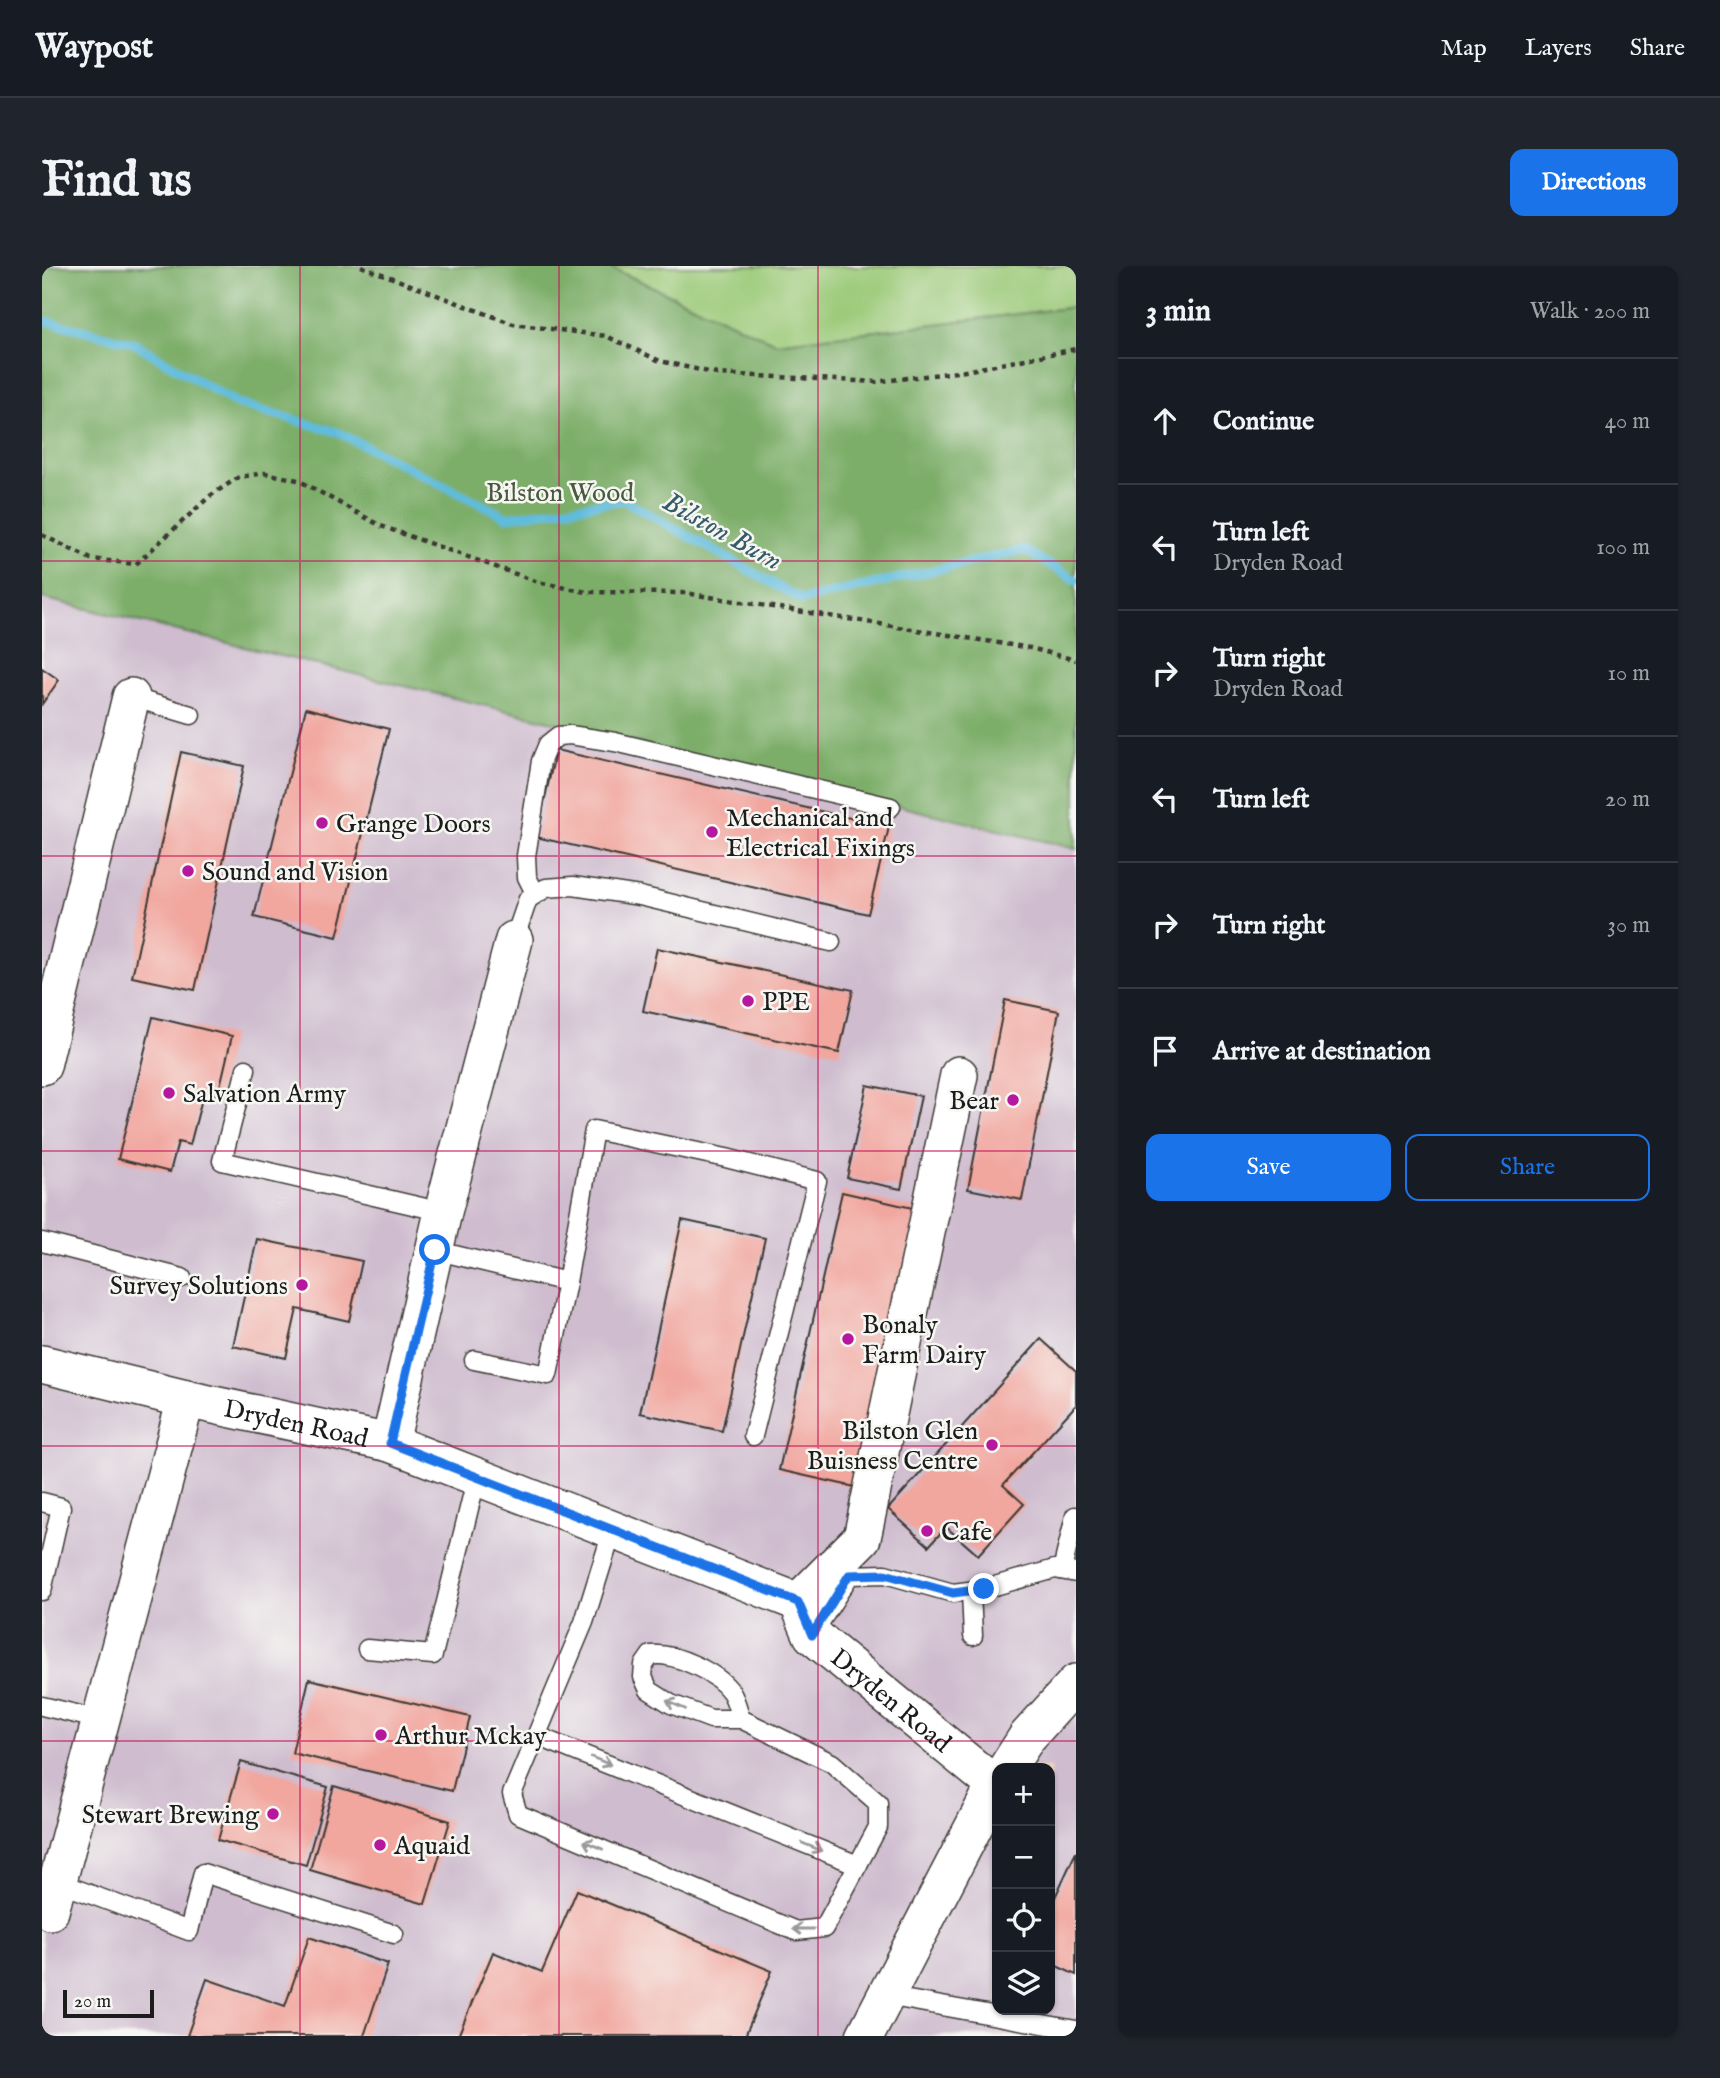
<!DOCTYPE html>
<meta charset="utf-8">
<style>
body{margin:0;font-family:"IM FELL English",serif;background:#20242c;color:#f1f3f6}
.controls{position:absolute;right:21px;bottom:21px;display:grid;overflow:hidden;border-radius:14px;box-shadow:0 2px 5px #0004}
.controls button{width:63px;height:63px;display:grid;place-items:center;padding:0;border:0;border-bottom:2px solid #363941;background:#171b24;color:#f1f3f6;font:35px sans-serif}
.scale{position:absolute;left:21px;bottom:18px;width:91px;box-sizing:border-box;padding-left:7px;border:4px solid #1c1c1c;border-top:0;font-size:19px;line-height:24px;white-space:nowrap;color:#1c1c1c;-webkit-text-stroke:5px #f6f6f2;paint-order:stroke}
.stop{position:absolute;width:21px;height:21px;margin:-16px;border:5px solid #1a73e8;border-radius:50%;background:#fff}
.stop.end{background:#1a73e8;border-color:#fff;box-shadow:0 2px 7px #0008}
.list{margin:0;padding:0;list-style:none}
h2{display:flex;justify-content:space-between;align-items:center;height:91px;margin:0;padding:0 28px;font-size:30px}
h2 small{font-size:23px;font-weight:400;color:#9ea1a6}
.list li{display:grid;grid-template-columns:46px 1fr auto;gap:21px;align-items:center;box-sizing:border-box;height:126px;padding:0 28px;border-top:2px solid #363941}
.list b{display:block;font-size:26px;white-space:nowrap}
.list p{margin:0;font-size:23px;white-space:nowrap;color:#9ea1a6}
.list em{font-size:23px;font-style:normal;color:#9ea1a6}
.actions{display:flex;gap:14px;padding:21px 28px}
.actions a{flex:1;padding:16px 0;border:2px solid #1a73e8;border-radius:14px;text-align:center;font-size:24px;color:#1a73e8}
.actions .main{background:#1a73e8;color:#fff}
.icon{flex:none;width:38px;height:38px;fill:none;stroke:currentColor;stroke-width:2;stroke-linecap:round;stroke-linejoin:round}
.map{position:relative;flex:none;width:1034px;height:1770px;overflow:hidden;border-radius:14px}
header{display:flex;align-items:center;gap:42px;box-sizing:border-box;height:98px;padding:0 35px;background:#171b24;border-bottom:2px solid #363941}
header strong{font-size:33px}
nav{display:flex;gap:38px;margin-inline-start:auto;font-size:24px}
.intro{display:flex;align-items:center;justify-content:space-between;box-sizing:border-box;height:168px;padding:0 42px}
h1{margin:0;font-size:49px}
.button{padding:18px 32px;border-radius:14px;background:#1a73e8;color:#fff;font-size:24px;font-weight:700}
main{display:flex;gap:42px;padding:0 42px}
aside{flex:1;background:#171b24;border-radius:14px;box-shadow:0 2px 5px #0004}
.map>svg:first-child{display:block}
.industrial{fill:#cfbdcf;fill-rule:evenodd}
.green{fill:#9cca79;stroke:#5c734a;stroke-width:2}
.forest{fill:#7dae69;stroke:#4c6542;stroke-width:2}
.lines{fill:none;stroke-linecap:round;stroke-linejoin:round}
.stream{stroke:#5fbcdd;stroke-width:9}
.building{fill:#f1a69e}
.service-casing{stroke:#3c3934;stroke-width:21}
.minor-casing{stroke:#3c3934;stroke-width:40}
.path{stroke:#3c3934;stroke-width:4.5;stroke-dasharray:5 5;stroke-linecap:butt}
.service{stroke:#fff;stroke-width:18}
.minor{stroke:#fff;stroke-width:37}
.oneway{stroke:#999}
.route{stroke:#1a73e8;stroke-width:9}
.grid{fill:none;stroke:#c2185b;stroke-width:2;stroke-opacity:0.55}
.poi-dot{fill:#b5179e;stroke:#f6f6f2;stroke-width:2.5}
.labels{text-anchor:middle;stroke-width:5;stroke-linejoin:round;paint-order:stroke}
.park-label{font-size:26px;fill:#49593d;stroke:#f6f6f2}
.poi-label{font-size:26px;fill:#1c1c1c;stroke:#f6f6f2;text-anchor:start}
.street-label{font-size:26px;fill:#1c1c1c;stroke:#f6f6f2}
.water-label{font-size:28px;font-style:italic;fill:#375c69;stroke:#f6f6f2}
</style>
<header>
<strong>Waypost</strong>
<nav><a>Map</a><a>Layers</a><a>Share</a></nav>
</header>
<div class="intro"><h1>Find us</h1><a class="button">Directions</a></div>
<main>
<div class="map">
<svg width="1034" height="1770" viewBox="0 0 1034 1770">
<rect width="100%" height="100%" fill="#f6f6f2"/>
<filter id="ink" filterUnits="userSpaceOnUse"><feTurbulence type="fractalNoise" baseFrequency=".0143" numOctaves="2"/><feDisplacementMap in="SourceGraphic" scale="14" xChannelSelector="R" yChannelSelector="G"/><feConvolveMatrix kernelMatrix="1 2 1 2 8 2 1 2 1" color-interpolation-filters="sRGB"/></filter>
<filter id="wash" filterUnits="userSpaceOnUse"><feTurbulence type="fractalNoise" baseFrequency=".00686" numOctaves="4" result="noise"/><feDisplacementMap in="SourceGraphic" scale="28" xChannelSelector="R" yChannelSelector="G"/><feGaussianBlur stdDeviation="1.57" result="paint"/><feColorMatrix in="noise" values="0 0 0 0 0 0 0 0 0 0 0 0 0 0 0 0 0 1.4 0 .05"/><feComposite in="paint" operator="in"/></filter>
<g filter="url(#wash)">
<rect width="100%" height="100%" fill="#f3dbbd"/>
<!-- industrial -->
<path class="industrial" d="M0 327 1034 569V1770H0ZM955 1502H1008V1744H955Z"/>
<!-- green -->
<polygon class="green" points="565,0 1034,0 1034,41 734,77"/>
<!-- forest -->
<polygon class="forest" points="0,0 565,0 734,77 1034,41 1034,583 0,332"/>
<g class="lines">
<!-- stream -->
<polyline class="stream" points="0,54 92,77 194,137 295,166 465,251 582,234 760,334 982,284 1034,314"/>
</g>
<g id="blocks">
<!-- building -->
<g class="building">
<polygon points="0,402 17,414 0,438"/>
<polygon points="264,442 347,463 295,671 212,651"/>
<polygon points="514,484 847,561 826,648 494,571"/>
<polygon points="139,486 202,500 153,724 90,711"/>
<polygon points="615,682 811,724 797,787 601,745"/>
<polygon points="963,734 1017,745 980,934 926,923"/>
<polygon points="111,751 190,770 176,829 162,825 148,879 136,876 128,906 76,893"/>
<polygon points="825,819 879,830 859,923 805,912"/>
<polygon points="800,926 875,943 813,1221 737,1204"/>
<polygon points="640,954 723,972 680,1165 598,1147"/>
<polygon points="215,973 320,995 307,1055 255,1043 244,1092 191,1080"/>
<polygon points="999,1073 1034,1105 1034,1139 961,1219 982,1238 936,1289 904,1261 887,1280 846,1243"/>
<polygon points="267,1413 428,1451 410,1525 250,1487"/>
<polygon points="199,1496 286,1521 264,1599 176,1574"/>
<polygon points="292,1520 408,1555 383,1638 268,1604"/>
<polygon points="1034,1586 1034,1709 1008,1697 1008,1642"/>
<polygon points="535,1624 730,1705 703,1770 416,1770 451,1686 500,1706"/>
<polygon points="267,1671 346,1698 322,1770 145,1770 165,1713 243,1740"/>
</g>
</g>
</g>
<g filter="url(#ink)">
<use href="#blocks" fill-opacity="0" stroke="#3c3934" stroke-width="2"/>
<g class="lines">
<!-- service casing -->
<g class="service-casing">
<g id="service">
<polyline points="89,431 149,449"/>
<polyline points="493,627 485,611 484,590 499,495 506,478 516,470 528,469 573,476 849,541"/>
<polyline points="472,674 486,633 504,622 531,620 598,630 789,676"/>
<polyline points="204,803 180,895 401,946"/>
<polyline points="0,976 140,1012"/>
<polyline points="392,984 525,1016"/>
<polyline points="432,1094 506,1109 525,1016 552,864 684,892 775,915 711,1170"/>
<polyline points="0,1236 19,1241 0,1325"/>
<path d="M571 1263 542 1356 470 1528 476 1548 754 1665 782 1662 836 1561V1537L790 1497 699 1453H669L629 1438 607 1424 601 1411 602 1399 609 1389C633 1387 675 1406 689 1426 694 1434 696 1444 699 1453"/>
<polyline points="1020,1304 1033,1250"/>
<polyline points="929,1325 931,1370"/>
<polyline points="770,1369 808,1309 843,1308 911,1327 942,1323 1013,1303 1034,1307"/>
<polyline points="325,1383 391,1389 435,1210"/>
<polyline points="0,1440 59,1454"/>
<polyline points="495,1470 816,1599"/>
<polyline points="10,1614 147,1665 161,1607 352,1668"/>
<polyline points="844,1730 1034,1764"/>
</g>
</g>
<!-- minor casing -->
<g class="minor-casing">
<g id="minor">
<polyline points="0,800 89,431"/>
<path id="s1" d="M0 1098 144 1133 348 1177 756 1336 770 1369 953 1519"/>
<polyline points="348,1177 401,946 472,674"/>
<polyline points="756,1336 820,1272 917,809"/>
<polyline points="965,1502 985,1471 1034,1417"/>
<polyline points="8,1645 144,1133"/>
<polyline points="823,1770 955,1516"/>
</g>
</g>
<!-- path -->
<g class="path">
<polyline points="319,0 471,58 564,70 618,95 675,108 833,116 923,105 1034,83"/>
<polyline points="0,269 49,293 94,298 168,230 197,211 223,207 256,214 339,260 496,316 545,326 643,327 988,382 1034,394"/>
</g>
<!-- service -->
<use href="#service" class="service"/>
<!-- minor -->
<use href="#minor" class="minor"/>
</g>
<!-- one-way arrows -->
<defs><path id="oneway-shaft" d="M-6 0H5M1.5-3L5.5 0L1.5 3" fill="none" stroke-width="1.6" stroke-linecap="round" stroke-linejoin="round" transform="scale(1.75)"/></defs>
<g class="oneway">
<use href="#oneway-shaft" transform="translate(634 1439) rotate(-156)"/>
<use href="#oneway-shaft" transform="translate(559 1495) rotate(22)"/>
<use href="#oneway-shaft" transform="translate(551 1579) rotate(-157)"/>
<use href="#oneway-shaft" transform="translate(770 1581) rotate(22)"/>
<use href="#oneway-shaft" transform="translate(761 1663) rotate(-180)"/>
</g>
</g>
<g class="lines" filter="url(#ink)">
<!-- route -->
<polyline class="route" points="393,984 348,1177 756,1336 770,1369 807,1309 843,1308 911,1327 942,1323"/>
</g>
<!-- grid -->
<path class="grid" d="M258 0V1770M517 0V1770M776 0V1770M0 295H1034M0 590H1034M0 885H1034M0 1180H1034M0 1475H1034"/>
<!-- markers -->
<g class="poi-dot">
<circle cx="280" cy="557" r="7"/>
<circle cx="670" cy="566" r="7"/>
<circle cx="146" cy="605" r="7"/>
<circle cx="706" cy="735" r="7"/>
<circle cx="127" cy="827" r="7"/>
<circle cx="971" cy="834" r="7"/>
<circle cx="260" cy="1019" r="7"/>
<circle cx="806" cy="1073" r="7"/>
<circle cx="950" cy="1179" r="7"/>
<circle cx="885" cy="1265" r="7"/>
<circle cx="339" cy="1469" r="7"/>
<circle cx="231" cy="1548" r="7"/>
<circle cx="338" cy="1579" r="7"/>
</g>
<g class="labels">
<!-- park labels -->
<g class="park-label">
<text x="518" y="235">Bilston Wood</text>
</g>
<!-- poi labels -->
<g class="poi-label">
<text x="684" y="560">Mechanical and<tspan x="684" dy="30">Electrical Fixings</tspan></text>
<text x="294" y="566">Grange Doors</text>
<text x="160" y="614">Sound and Vision</text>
<text x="720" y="744">PPE</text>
<text x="141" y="836">Salvation Army</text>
<text x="957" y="843" text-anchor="end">Bear</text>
<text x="246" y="1028" text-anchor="end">Survey Solutions</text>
<text x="820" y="1067">Bonaly<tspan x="820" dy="30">Farm Dairy</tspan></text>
<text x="936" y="1173" text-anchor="end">Bilston Glen<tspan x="936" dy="30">Buisness Centre</tspan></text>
<text x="899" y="1274">Cafe</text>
<text x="353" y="1478">Arthur Mckay</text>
<text x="217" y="1557" text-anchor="end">Stewart Brewing</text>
<text x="352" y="1588">Aquaid</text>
</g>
<!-- street labels -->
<g class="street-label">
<text dy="9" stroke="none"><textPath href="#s1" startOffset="261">Dryden Road</textPath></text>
<text dy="9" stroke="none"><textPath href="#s1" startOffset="933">Dryden Road</textPath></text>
</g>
<!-- water labels -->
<g class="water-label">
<text transform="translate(681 264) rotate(29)" y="10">Bilston Burn</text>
</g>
</g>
</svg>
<div class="controls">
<button>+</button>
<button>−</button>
<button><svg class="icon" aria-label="locate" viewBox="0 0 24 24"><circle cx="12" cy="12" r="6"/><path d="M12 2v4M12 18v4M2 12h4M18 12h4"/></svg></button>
<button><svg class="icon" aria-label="layers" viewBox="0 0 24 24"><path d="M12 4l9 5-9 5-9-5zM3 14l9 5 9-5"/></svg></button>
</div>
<div class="scale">20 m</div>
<div class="stop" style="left:393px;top:984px"></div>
<div class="stop end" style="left:942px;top:1323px"></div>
</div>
<aside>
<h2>3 min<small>Walk · 200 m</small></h2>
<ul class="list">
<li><svg class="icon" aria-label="ahead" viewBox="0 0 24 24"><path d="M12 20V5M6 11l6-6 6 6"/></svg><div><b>Continue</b></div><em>40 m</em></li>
<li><svg class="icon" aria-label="left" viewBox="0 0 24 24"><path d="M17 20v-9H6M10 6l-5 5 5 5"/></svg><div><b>Turn left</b><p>Dryden Road</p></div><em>100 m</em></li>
<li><svg class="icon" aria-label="right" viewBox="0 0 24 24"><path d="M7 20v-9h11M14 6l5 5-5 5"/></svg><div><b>Turn right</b><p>Dryden Road</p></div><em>10 m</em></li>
<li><svg class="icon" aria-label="left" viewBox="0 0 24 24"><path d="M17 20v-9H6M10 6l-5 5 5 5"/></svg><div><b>Turn left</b></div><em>20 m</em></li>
<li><svg class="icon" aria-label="right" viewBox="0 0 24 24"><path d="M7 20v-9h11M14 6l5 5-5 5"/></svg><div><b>Turn right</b></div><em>30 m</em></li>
<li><svg class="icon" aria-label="arrive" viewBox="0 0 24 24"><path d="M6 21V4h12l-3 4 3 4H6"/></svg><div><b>Arrive at destination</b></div></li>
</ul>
<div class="actions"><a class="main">Save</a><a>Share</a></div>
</aside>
</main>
